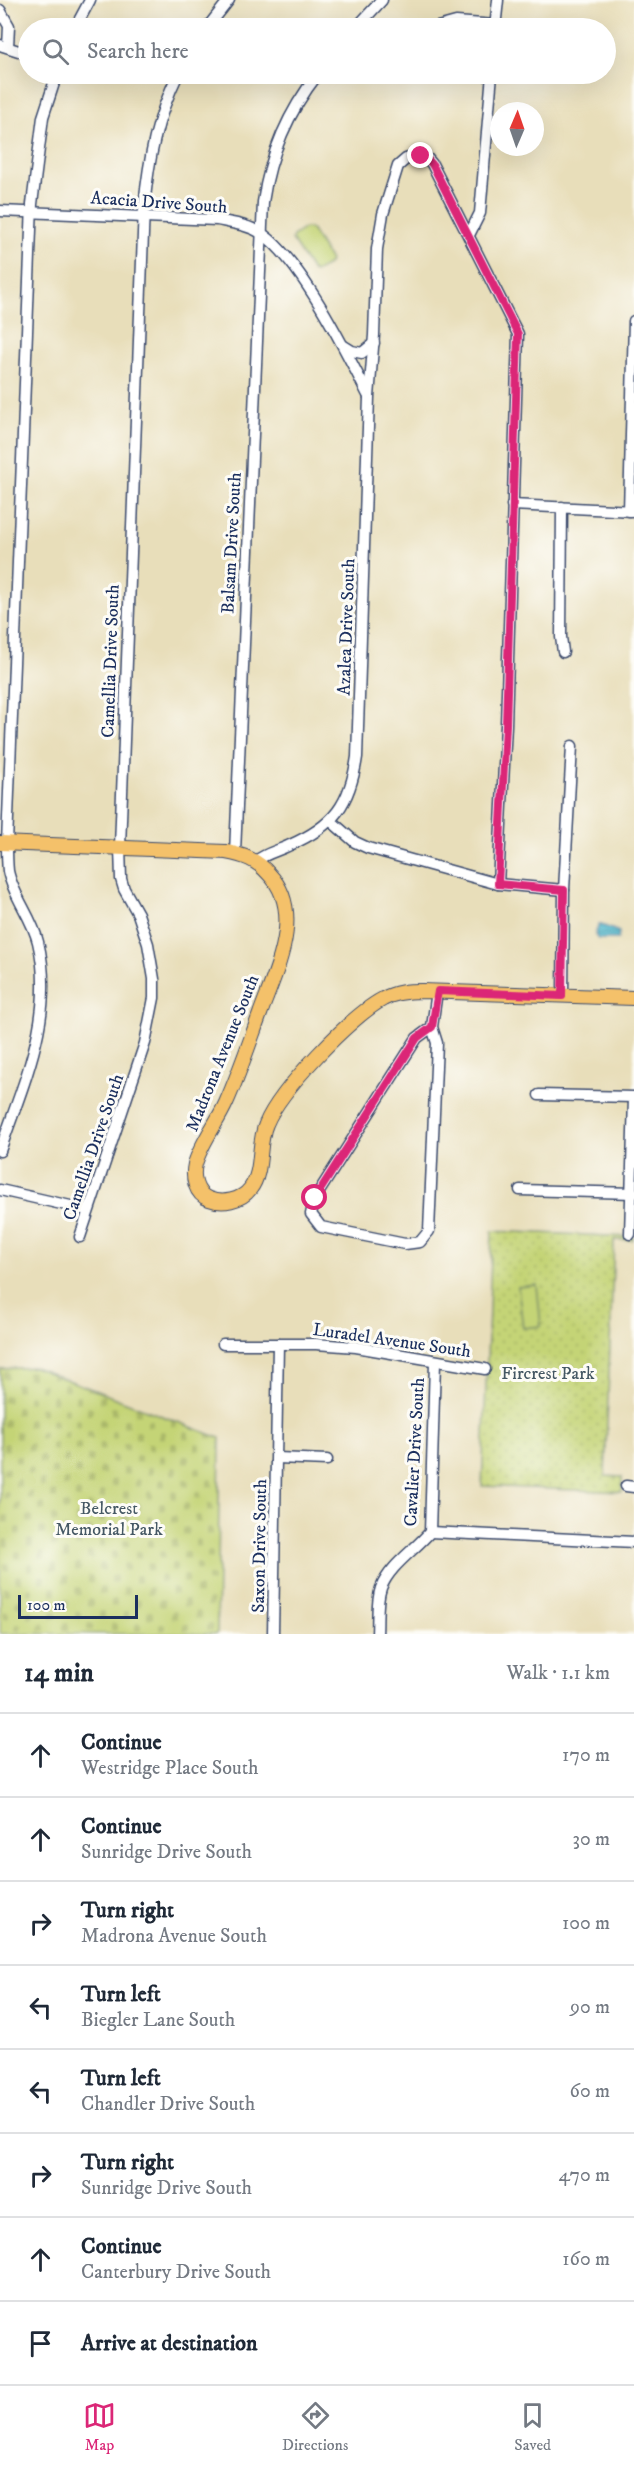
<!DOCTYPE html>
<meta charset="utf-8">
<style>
body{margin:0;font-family:"IM FELL DW Pica",serif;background:#f6f6f7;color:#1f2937}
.compass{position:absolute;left:490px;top:102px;width:54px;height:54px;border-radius:50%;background:#fff;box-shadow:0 6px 24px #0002;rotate:2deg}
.scale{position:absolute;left:18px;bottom:15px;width:120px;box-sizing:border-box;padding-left:6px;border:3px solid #1b2f5e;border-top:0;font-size:16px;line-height:21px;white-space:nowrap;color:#1b2f5e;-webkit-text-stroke:4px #fdfcf7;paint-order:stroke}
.stop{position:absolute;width:18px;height:18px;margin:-14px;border:4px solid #db2777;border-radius:50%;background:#fff}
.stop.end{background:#db2777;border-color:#fff;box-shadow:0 2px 6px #0008}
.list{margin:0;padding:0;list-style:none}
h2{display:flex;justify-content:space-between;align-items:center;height:78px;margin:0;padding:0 24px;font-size:26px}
h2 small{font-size:20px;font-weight:400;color:#747a83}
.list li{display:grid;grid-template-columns:39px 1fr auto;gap:18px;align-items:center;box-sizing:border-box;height:84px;padding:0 24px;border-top:2px solid #e0e1e3}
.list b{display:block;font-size:22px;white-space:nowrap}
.list p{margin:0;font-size:20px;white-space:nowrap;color:#747a83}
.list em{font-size:20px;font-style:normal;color:#747a83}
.icon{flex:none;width:33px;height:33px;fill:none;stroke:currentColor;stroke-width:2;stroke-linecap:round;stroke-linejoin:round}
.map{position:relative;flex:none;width:634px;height:1634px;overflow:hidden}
.search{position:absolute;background:#fff;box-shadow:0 6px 24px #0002;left:18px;right:18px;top:18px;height:66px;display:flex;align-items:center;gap:15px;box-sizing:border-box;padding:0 21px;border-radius:33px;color:#747a83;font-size:22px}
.sheet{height:750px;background:#fff}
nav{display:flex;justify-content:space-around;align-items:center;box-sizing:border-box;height:84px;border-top:2px solid #e0e1e3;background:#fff;font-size:16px;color:#747a83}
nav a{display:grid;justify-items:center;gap:3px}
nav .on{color:#db2777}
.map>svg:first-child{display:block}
.grass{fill:url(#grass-dots);stroke:#70826a;stroke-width:1.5}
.cemetery{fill:url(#cemetery-stones);stroke:#70826a;stroke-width:1.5}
.pitch{fill:#c4d476;stroke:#70826a;stroke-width:1.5}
.water{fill:url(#water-rules);stroke:#347294;stroke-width:1.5}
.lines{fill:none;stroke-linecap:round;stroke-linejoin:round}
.minor-casing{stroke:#3a496c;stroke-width:13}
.major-casing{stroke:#3a496c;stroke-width:16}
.minor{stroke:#fff;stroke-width:10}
.major{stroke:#f4c16a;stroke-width:14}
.route{stroke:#db2777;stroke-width:8}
.labels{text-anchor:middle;stroke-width:6;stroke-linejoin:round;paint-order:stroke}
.street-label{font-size:18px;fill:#1b2f5e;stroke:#fdfcf7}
.park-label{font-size:18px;fill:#455864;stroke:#fdfcf7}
</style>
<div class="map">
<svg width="634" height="1634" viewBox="0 0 634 1634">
<defs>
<pattern id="grass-dots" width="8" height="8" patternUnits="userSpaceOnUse" patternTransform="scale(1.5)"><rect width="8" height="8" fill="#c4d476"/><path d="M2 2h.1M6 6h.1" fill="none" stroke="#a8b668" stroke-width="1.8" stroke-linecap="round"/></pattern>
<pattern id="cemetery-stones" width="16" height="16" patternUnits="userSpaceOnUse" patternTransform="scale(1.5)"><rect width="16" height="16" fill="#c4d476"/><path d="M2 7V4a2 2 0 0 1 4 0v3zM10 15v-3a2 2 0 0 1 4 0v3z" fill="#a8b668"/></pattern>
<pattern id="water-rules" width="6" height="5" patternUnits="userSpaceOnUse" patternTransform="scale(1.5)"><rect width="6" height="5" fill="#4cb5ca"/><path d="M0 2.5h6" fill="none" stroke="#3e94a7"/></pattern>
</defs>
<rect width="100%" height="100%" fill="#fdfcf7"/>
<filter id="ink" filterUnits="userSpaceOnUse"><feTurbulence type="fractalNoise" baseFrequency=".0167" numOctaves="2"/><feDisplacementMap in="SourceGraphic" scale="12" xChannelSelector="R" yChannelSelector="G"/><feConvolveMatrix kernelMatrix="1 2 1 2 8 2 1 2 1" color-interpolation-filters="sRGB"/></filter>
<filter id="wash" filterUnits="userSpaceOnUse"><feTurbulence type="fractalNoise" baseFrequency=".008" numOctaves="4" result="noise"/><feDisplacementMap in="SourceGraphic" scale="24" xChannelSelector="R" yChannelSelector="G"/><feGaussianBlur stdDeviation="1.35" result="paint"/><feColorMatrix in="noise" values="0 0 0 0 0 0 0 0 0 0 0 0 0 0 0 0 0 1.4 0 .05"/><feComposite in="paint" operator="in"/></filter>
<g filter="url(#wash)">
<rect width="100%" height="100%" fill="#e8deba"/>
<!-- grass -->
<polygon class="grass" points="492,1231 633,1237 633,1240 614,1240 605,1476 622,1477 622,1492 482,1486"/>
<!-- cemetery -->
<polygon class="cemetery" points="34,1367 220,1438 217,1634 0,1634 0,1369"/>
<!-- pitch -->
<g class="pitch">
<polygon points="305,228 311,229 330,260 328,265 315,272 312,271 292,240 293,236"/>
<polygon points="537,1285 541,1326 523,1328 518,1287"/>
</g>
<!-- water -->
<polygon class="water" points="599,924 619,932 618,939 598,939 595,935"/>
</g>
<g filter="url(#ink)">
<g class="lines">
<!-- minor casing -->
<g class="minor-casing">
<g id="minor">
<polyline points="0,10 9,26 8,47"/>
<polyline points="75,28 90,0"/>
<polyline points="207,28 229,0"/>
<polyline points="356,28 382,0"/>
<polyline points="434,28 456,22 496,25"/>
<polyline points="495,28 498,0"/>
<polyline points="0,45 28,54"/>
<path d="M0 211 217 220C232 223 248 225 261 233 300 258 347 353 368 395"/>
<polyline points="469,235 480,213 492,74"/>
<polyline points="344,346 352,351 362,353 374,343"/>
<polyline points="512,505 634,511"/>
<polyline points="562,507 561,637 563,652"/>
<polyline points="629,511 634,321"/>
<polyline points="331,821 355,842 368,848 498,884 564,890"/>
<path d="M235 853 263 202C270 154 288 112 318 74"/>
<path d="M256 861C266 853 278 851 290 845 334 826 350 804 357 757L369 397 374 335 377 249 383 214 398 166 406 159 415 156 427 158 432 164 518 334 506 725 498 884"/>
<polyline points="563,996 564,890 572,746"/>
<polyline points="432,1027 417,1038 315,1198 311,1214 321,1227 405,1244 420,1242 429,1231 437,1043 432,1027 437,991"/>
<polyline points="539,1095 634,1097"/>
<path d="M0 1151C23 1083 56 1015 38 942 32 917 13 896 8 871 7 862 7 852 7 843L32 204 43 117 57 74"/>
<polyline points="0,1190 88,1210"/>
<polyline points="520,1190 634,1193"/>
<polyline points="630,1234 634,1098"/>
<path d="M80 1237 145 1043 154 998V979L148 944 138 914 124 889 121 879 120 847 144 207C149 158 156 119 178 74"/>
<polyline points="223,1344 316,1344 356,1347 485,1369"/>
<polyline points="277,1458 327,1460"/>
<polyline points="626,1486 634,1487"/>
<polyline points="430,1532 634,1542"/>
<polyline points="273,1634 278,1344"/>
<path d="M377 1634C378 1619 376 1602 381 1588 390 1565 415 1550 430 1532L435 1362"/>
</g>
</g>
<!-- major casing -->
<g class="major-casing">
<path id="major" d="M0 843 226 852C244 855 257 860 269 874 306 913 275 972 260 1014 249 1044 239 1074 226 1103 217 1123 201 1143 195 1164 192 1177 195 1194 209 1199 222 1204 241 1201 250 1189 264 1171 257 1144 266 1124 280 1090 351 1016 383 999 395 992 408 991 422 991L634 998"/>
</g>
<!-- minor -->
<use href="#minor" class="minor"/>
<!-- major -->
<use href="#major" class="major"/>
</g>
</g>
<g class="lines" filter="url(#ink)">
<!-- route -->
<polyline class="route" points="315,1198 417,1038 432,1027 438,991 562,996 564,890 498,884 506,725 518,334 432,164 427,159 421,156"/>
</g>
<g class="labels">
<!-- street labels -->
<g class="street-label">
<text transform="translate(159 202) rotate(4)" y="6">Acacia Drive South</text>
<text transform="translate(231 543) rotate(-87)" y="6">Balsam Drive South</text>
<text transform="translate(346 627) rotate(-88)" y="6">Azalea Drive South</text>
<text transform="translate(110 661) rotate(-88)" y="6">Camellia Drive South</text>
<text transform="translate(222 1053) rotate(-68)" y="6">Madrona Avenue South</text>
<text transform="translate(93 1147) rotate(-71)" y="6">Camellia Drive South</text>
<text transform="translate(392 1340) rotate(8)" y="6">Luradel Avenue South</text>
<text transform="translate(414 1452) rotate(-87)" y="6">Cavalier Drive South</text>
<text transform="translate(259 1546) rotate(-89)" y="6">Saxon Drive South</text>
</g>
<!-- park labels -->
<g class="park-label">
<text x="548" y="1379">Fircrest Park</text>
<text x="109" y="1514">Belcrest<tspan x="109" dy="21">Memorial Park</tspan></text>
</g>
</g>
</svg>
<svg class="compass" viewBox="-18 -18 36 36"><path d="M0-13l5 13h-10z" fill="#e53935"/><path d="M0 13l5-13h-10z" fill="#747a83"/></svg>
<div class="scale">100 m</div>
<div class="stop" style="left:315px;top:1198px"></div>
<div class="stop end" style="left:421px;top:156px"></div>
<div class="search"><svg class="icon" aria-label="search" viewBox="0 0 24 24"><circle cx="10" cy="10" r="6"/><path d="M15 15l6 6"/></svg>Search here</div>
</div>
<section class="sheet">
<h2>14 min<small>Walk · 1.1 km</small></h2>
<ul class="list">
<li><svg class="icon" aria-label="ahead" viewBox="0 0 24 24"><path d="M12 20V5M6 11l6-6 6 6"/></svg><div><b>Continue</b><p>Westridge Place South</p></div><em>170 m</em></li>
<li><svg class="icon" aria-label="ahead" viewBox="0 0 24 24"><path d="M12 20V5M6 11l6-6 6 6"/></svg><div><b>Continue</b><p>Sunridge Drive South</p></div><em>30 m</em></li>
<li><svg class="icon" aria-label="right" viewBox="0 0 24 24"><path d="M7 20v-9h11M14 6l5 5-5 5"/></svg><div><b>Turn right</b><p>Madrona Avenue South</p></div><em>100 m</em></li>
<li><svg class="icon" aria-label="left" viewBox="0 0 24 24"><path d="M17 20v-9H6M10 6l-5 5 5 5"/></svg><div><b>Turn left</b><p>Biegler Lane South</p></div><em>90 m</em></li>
<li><svg class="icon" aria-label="left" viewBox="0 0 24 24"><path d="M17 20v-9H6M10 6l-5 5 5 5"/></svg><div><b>Turn left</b><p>Chandler Drive South</p></div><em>60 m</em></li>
<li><svg class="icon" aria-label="right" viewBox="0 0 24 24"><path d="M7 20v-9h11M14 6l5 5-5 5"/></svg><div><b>Turn right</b><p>Sunridge Drive South</p></div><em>470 m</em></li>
<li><svg class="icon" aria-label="ahead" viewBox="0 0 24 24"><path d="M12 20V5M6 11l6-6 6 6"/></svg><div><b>Continue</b><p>Canterbury Drive South</p></div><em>160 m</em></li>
<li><svg class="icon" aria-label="arrive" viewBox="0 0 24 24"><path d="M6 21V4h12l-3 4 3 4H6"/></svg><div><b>Arrive at destination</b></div></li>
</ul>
</section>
<nav>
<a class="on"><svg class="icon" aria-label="map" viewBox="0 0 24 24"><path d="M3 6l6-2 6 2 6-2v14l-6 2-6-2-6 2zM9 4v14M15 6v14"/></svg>Map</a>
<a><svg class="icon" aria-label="directions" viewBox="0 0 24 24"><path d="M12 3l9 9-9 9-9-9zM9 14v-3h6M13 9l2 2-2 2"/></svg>Directions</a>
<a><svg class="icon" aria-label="saved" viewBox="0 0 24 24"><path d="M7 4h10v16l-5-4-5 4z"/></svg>Saved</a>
</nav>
